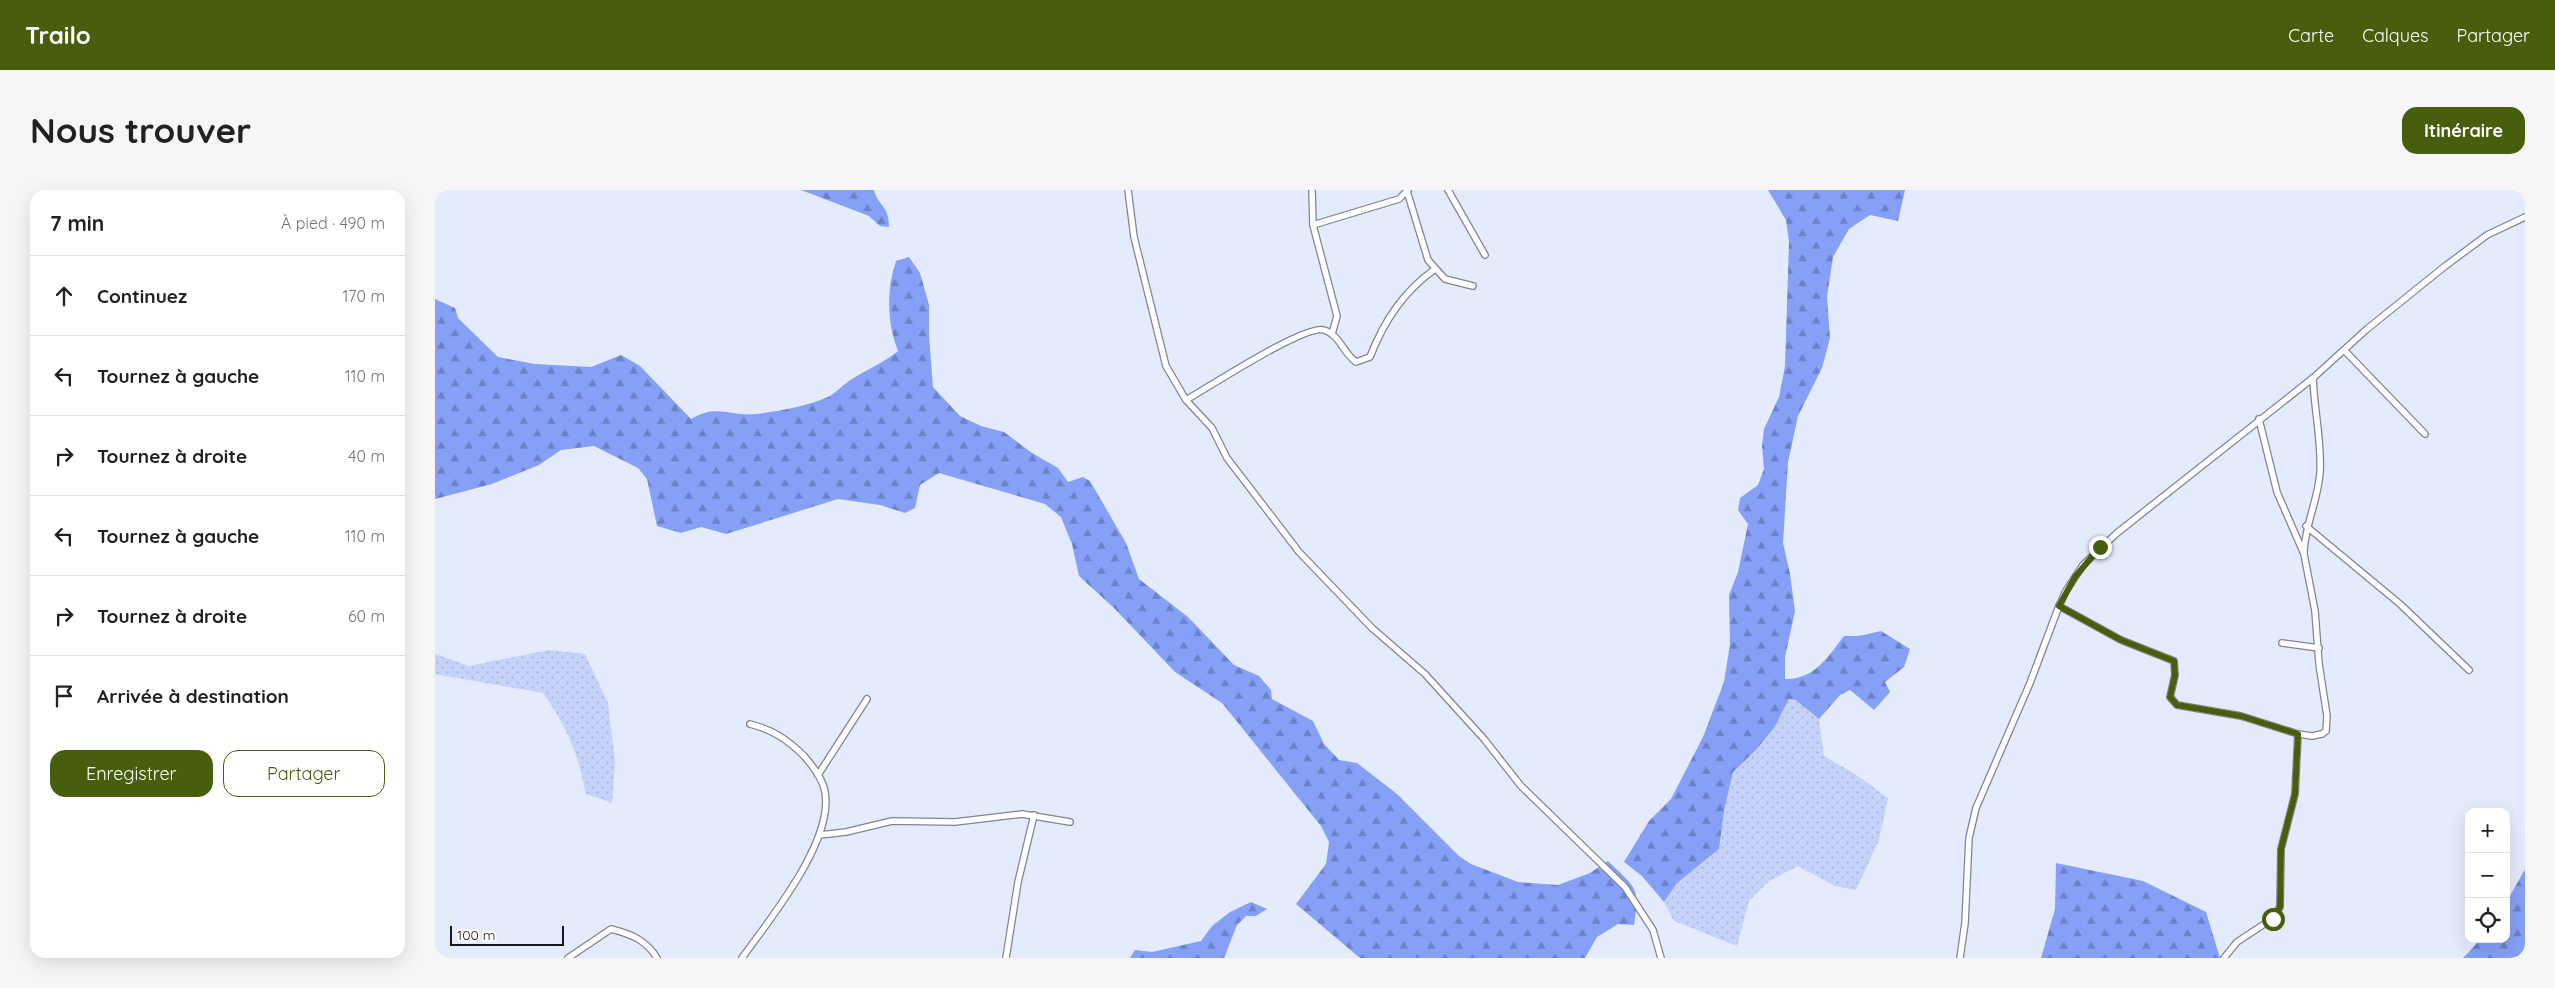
<!DOCTYPE html>
<html lang="fr">
<meta charset="utf-8">
<style>
body{margin:0;font-family:Quicksand,sans-serif;background:#f6f6f6;color:#202124}
.controls{position:absolute;right:15px;bottom:15px;display:grid;overflow:hidden;border-radius:10px;box-shadow:0 5px 20px #0002}
.controls button{width:45px;height:45px;display:grid;place-items:center;padding:0;border:0;border-bottom:1px solid #e0e0e0;background:#fff;color:#202124;font:25px sans-serif}
.scale{position:absolute;left:15px;bottom:12px;width:114px;box-sizing:border-box;padding-left:5px;border:2px solid #16181d;border-top:0;font-size:14px;line-height:18px;white-space:nowrap;color:#16181d;-webkit-text-stroke:4px #fff;paint-order:stroke}
.stop{position:absolute;width:15px;height:15px;margin:-11px;border:4px solid #475f0c;border-radius:50%;background:#fff}
.stop.end{background:#475f0c;border-color:#fff;box-shadow:0 1px 5px #0008}
.list{margin:0;padding:0;list-style:none}
h2{display:flex;justify-content:space-between;align-items:center;height:65px;margin:0;padding:0 20px;font-size:21px}
h2 small{font-size:16px;font-weight:400;color:#757577}
.list li{display:grid;grid-template-columns:32px 1fr auto;gap:15px;align-items:center;box-sizing:border-box;height:80px;padding:0 20px;border-top:1px solid #e0e0e0}
.list b{display:block;font-size:19px;white-space:nowrap}
.list em{font-size:16px;font-style:normal;color:#757577}
.actions{display:flex;gap:10px;padding:15px 20px}
.actions a{flex:1;padding:11px 0;border:1px solid #475f0c;border-radius:15px;text-align:center;font-size:18px;color:#475f0c}
.actions .main{background:#475f0c;color:#fff}
.icon{flex:none;width:28px;height:28px;fill:none;stroke:currentColor;stroke-width:2;stroke-linecap:round;stroke-linejoin:round}
.map{position:relative;flex:none;width:2090px;height:768px;overflow:hidden;border-radius:15px}
header{display:flex;align-items:center;gap:30px;box-sizing:border-box;height:70px;padding:0 25px;background:#475f0c;color:#fff}
header strong{font-size:24px}
nav{display:flex;gap:28px;margin-inline-start:auto;font-size:18px}
.intro{display:flex;align-items:center;justify-content:space-between;box-sizing:border-box;height:120px;padding:0 30px}
h1{margin:0;font-size:35px}
.button{padding:12px 22px;border-radius:15px;background:#475f0c;color:#fff;font-size:18px;font-weight:700}
main{display:flex;gap:30px;padding:0 30px}
aside{flex:1;background:#fff;border-radius:15px;box-shadow:0 5px 20px #0002}
.map>svg:first-child{display:block}
.grass{fill:url(#grass-dots)}
.forest{fill:url(#forest-firs)}
.lines{fill:none;stroke-linecap:round;stroke-linejoin:round}
.street-casing{stroke:#7f8493;stroke-width:8}
.street{stroke:#fff;stroke-width:5.5}
.route{stroke:#475f0c;stroke-width:6}
</style>
<header>
<strong>Trailo</strong>
<nav><a>Carte</a><a>Calques</a><a>Partager</a></nav>
</header>
<div class="intro"><h1>Nous trouver</h1><a class="button">Itinéraire</a></div>
<main>
<aside>
<h2>7 min<small>À pied · 490 m</small></h2>
<ul class="list">
<li><svg class="icon" aria-label="ahead" viewBox="0 0 24 24"><path d="M12 20V5M6 11l6-6 6 6"/></svg><div><b>Continuez</b></div><em>170 m</em></li>
<li><svg class="icon" aria-label="left" viewBox="0 0 24 24"><path d="M17 20v-9H6M10 6l-5 5 5 5"/></svg><div><b>Tournez à gauche</b></div><em>110 m</em></li>
<li><svg class="icon" aria-label="right" viewBox="0 0 24 24"><path d="M7 20v-9h11M14 6l5 5-5 5"/></svg><div><b>Tournez à droite</b></div><em>40 m</em></li>
<li><svg class="icon" aria-label="left" viewBox="0 0 24 24"><path d="M17 20v-9H6M10 6l-5 5 5 5"/></svg><div><b>Tournez à gauche</b></div><em>110 m</em></li>
<li><svg class="icon" aria-label="right" viewBox="0 0 24 24"><path d="M7 20v-9h11M14 6l5 5-5 5"/></svg><div><b>Tournez à droite</b></div><em>60 m</em></li>
<li><svg class="icon" aria-label="arrive" viewBox="0 0 24 24"><path d="M6 21V4h12l-3 4 3 4H6"/></svg><div><b>Arrivée à destination</b></div></li>
</ul>
<div class="actions"><a class="main">Enregistrer</a><a>Partager</a></div>
</aside>
<div class="map">
<svg width="2090" height="768" viewBox="0 0 2090 768">
<defs>
<pattern id="grass-dots" width="8" height="8" patternUnits="userSpaceOnUse" patternTransform="scale(1.25)"><rect width="8" height="8" fill="#c5d3fa"/><path d="M2 2h.1M6 6h.1" fill="none" stroke="#a8b4d6" stroke-width="1.8" stroke-linecap="round"/></pattern>
<pattern id="forest-firs" width="22" height="20" patternUnits="userSpaceOnUse" patternTransform="scale(1.25)"><rect width="22" height="20" fill="#85a0f6"/><path d="M5 1l3.5 6h-7zM16 11l3.5 6h-7z" fill="#6c81c7"/></pattern>
</defs>
<rect width="100%" height="100%" fill="#e4ebfc"/>
<!-- grass -->
<g class="grass">
<path d="M114 460 150 464 173 513 180 571 177 613 151 604C143 563 132 537 108 503L0 484V464L34 476Z"/>
<polygon points="1354,509 1361,510 1384,529 1389,566 1420,584 1453,608 1444,650 1421,700 1400,696 1363,676 1334,691 1314,711 1302,756 1239,731 1229,712 1242,693 1284,659 1289,622 1298,582 1320,561 1339,538"/>
</g>
<!-- forest -->
<g class="forest">
<path d="M366 0H439C443 17 454 14 454 37L445 36 434 26Z"/>
<path d="M1333 0H1470L1463 31 1435 25 1414 39 1398 67 1392 107 1395 148 1387 178 1363 226 1353 272 1348 353 1355 384 1360 421 1350 467V489C1379 490 1393 467 1409 446H1424L1446 441 1475 459 1469 477 1450 492 1455 502 1439 520 1415 500 1405 505 1384 529 1361 510 1354 509 1339 538 1320 561 1298 582 1289 621 1284 659 1242 693 1229 712 1207 686 1189 672 1214 631 1236 609 1268 547 1289 492 1295 454 1294 405 1303 382 1313 334 1303 320 1305 308 1323 295 1329 279 1327 256 1329 239 1344 207 1350 176 1354 52 1351 30Z"/>
<path d="M474 67 485 83 494 115V146L498 197 525 226 546 236 569 242 597 263 623 278 633 292 648 287 655 291 691 353 704 389 753 427 799 475 824 486 836 500 837 509 878 531 889 554 904 570 922 573 962 604 1024 666 1036 674 1083 692 1123 695 1155 683 1173 671C1201 699 1205 695 1199 735L1183 734 1162 747 1150 768H925L861 714 891 674 894 652 886 636 787 513 740 482 679 418 644 386 637 354 626 327 610 314 504 283 485 295 480 318 470 323 445 315 403 309 291 344 266 337 246 343 222 336 212 289 203 278 159 256 126 260 104 275 57 294 0 309V109L20 118 23 128 63 167 100 174 156 177 186 165 205 176 256 229C282 213 296 227 322 224 345 221 372 216 393 207 402 202 409 194 417 189 433 179 448 173 463 161 452 133 451 100 461 71Z"/>
<polygon points="1621,673 1708,691 1771,722 1785,768 1606,768 1620,719"/>
<polygon points="2090,679 2090,768 2028,768 2046,749 2071,749 2071,713"/>
<polygon points="816,712 832,719 821,726 811,726 802,735 789,768 695,768 700,760 717,762 766,751 777,736 795,722"/>
</g>
<g class="lines">
<!-- street casing -->
<g class="street-casing">
<g id="street">
<polyline points="693,0 699,47 731,176 751,210 777,238 792,268 864,362 937,438 990,484 1049,549 1086,596 1190,697 1218,740 1226,768"/>
<polyline points="877,0 878,35 902,126 897,144"/>
<polyline points="1013,0 1050,65"/>
<polyline points="972,1 993,70 1010,89 1038,96"/>
<polyline points="878,35 964,9 973,0"/>
<polyline points="1909,160 1990,244"/>
<path d="M751 210C774 197 870 134 889 140 905 145 908 163 921 172L935 167C949 131 968 102 1000 79"/>
<polyline points="1871,336 1965,414 2034,480"/>
<path d="M1869 362C1870 335 1883 310 1885 283 1887 252 1879 219 1878 188"/>
<polyline points="1624,416 1686,450 1739,471 1740,485 1735,507 1742,515 1806,526 1863,544 1877,546 1887,544 1891,541 1892,526 1884,474 1880,421 1869,364 1842,302 1824,229"/>
<polyline points="1847,453 1884,458"/>
<polyline points="383,585 432,509"/>
<polyline points="385,645 411,642 457,631 520,632 587,624 635,632"/>
<path d="M133 768 176 739C196 744 211 750 222 768"/>
<path d="M307 768C335 729 399 651 390 602 388 589 377 575 369 566 352 549 338 540 315 534"/>
<polyline points="571,768 583,692 599,625"/>
<polyline points="1525,768 1530,733 1534,648 1541,618 1595,493 1624,416 1631,401 1648,375 1682,343 1878,188 1932,139 2009,77 2052,45 2090,27"/>
<polyline points="1789,768 1802,752 1837,729 1845,717 1846,659 1860,604 1863,544"/>
</g>
</g>
<!-- street -->
<use href="#street" class="street"/>
</g>
<g class="lines">
<!-- route -->
<polyline class="route" points="1665,357 1640,387 1624,416 1686,450 1739,471 1740,485 1735,507 1742,515 1806,526 1863,544 1860,604 1846,659 1845,717 1838,729"/>
</g>
</svg>
<div class="controls">
<button>+</button>
<button>−</button>
<button><svg class="icon" aria-label="locate" viewBox="0 0 24 24"><circle cx="12" cy="12" r="6"/><path d="M12 2v4M12 18v4M2 12h4M18 12h4"/></svg></button>
</div>
<div class="scale">100 m</div>
<div class="stop" style="left:1838px;top:729px"></div>
<div class="stop end" style="left:1665px;top:357px"></div>
</div>
</main>
